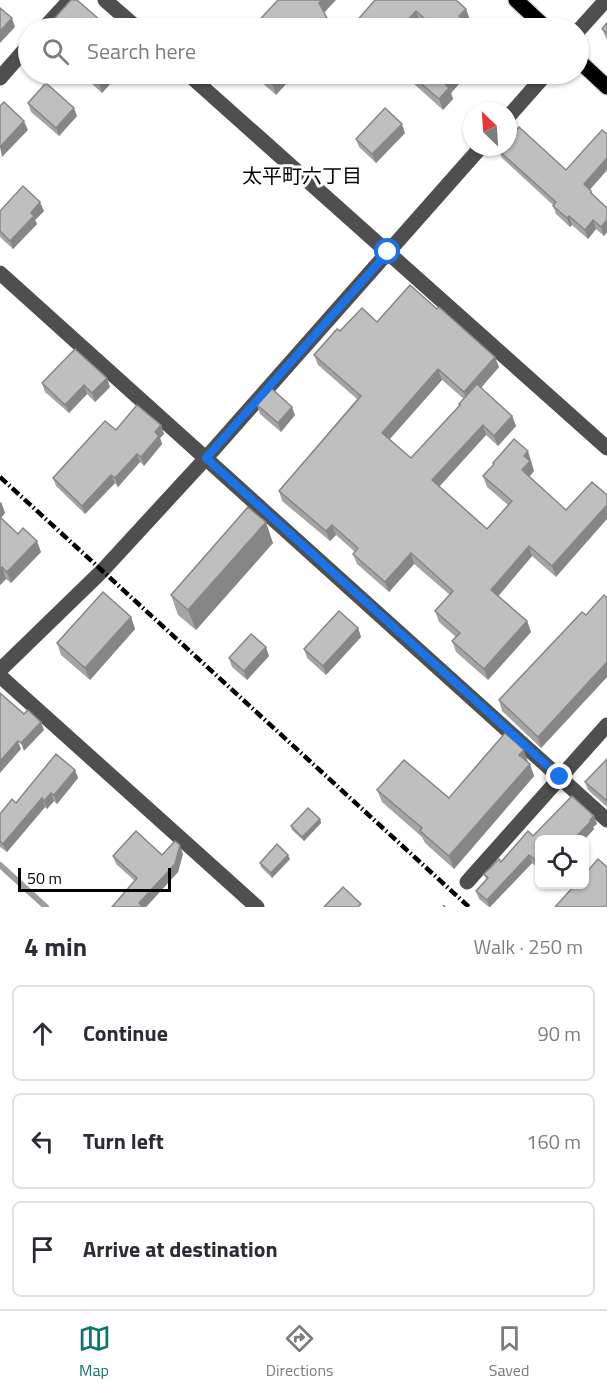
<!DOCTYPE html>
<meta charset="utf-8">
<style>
body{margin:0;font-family:"Titillium Web","Noto Sans JP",sans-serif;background:#f2f2f3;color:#2b2b33}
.controls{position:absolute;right:18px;bottom:18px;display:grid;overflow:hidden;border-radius:9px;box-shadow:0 2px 4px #0004}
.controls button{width:54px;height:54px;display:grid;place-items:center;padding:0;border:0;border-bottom:2px solid #e1e1e2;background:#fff;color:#2b2b33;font:30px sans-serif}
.compass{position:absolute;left:463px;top:102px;width:54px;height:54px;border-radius:50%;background:#fff;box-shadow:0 2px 4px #0004;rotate:335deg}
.scale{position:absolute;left:18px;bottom:15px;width:153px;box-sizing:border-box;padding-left:6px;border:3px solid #000;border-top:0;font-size:16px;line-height:21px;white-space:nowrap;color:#000;-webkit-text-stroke:4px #fff;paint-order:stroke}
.stop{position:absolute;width:18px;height:18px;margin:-14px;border:4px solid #1a73e8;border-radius:50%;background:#fff}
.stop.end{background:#1a73e8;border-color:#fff;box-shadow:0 2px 6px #0008}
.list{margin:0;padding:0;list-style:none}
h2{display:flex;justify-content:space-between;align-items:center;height:78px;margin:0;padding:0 24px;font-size:26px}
h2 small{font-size:20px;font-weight:400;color:#7c7c81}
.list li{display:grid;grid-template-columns:39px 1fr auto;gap:18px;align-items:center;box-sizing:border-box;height:96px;margin:0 12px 12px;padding:0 12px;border:2px solid #e1e1e2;border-radius:9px}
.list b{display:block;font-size:22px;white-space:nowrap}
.list em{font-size:20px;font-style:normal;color:#7c7c81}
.icon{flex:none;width:33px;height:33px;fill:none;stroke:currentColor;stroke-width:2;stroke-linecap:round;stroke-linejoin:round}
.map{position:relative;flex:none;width:607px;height:907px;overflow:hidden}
.search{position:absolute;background:#fff;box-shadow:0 2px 4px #0004;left:18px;right:18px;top:18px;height:66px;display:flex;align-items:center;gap:15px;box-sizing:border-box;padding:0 21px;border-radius:33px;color:#7c7c81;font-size:22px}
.sheet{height:402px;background:#fff}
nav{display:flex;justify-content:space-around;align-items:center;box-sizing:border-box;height:84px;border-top:2px solid #e1e1e2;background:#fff;font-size:16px;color:#7c7c81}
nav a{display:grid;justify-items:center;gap:3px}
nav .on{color:#0f766e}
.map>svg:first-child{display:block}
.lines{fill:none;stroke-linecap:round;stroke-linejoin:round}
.stream{stroke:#9d9d9d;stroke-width:6}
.major-casing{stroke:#dbdbdb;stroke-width:18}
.path{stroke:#717171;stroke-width:4;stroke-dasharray:1.5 3;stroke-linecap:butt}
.minor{stroke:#4f4f4f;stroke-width:15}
.major{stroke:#000;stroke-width:15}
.rail{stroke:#000;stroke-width:4.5;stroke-dasharray:9 3 1.5 3;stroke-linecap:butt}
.wall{fill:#a4a4a4;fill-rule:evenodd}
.shaded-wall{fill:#868686}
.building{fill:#bfbfbf;stroke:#868686;stroke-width:1.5}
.route{stroke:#1a73e8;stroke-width:8}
.labels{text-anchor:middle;stroke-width:6;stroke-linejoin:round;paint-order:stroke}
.neighbourhood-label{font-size:20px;fill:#000;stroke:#fff}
</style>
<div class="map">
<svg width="607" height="907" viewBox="0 0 607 907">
<rect width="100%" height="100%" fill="#fff"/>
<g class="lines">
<!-- stream -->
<polyline class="stream" points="0,865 46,907"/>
<!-- major casing -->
<g class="major-casing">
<g id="major">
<polyline points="516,0 546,28"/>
<polyline points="578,60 607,87"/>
</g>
</g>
<!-- path -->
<polyline class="path" points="444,907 445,906"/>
<!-- minor -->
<g class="minor">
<polyline points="105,0 137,28"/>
<polyline points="44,28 70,0"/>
<polyline points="578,31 606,0"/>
<polyline points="188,74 607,448"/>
<polyline points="0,78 28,46"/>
<polyline points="508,117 546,74"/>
<polyline points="0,273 607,820"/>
<polyline points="0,670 102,571 206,458 481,147"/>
<polyline points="0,676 257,907"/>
<polyline points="467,882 607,725"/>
</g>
<!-- major -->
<use href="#major" class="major"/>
<!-- rail -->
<polyline class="rail" points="0,477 469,907"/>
</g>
<!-- wall -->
<g class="wall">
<polygon points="375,0 466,9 470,20 467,23 473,28 427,28 420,22 414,28 357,28 355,23"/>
<polygon points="607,23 607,40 602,29"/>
<polygon points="81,74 119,74 102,93"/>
<polygon points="238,74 295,74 276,95 253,75 247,81"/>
<polygon points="410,74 468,74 451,93 453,99 443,110 414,84"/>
<polygon points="28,103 77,116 59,136 31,112"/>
<polygon points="405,133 376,163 359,147 356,139"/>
<polygon points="607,134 607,170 590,189 593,195 607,208 607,232 604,236 596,229 588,239 572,225 570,227 556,214 553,205 502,158 498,150 566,170"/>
<polygon points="0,211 44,211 35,220 37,224 13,249 0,237"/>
<path d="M377 322 499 367 481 388 512 416 516 426 498 446 486 435 439 487 487 529 508 505 487 487 483 476 493 465V463L532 461 531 462 534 471 529 477 556 577 532 556 498 596 527 621 531 632 488 680 456 652 452 641 456 637 439 622 435 611 450 595 414 564 389 592 357 564 353 554 355 552 336 535 330 541 282 501 279 491 357 399 318 365 314 355 340 331ZM442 380 464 399 460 405 411 458 390 439Z"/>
<polygon points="42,383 110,387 95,402 87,394 69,413 45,392"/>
<polygon points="257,405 295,415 281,432 260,414"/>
<polygon points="161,425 164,434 160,438 162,444 144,466 140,462 118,487 115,483 85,514 56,486 53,478 116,430"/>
<polygon points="1,502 5,513 1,518 18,534 41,552 11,583 6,579 0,585"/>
<polygon points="273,543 196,630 178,615 171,595"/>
<polygon points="607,598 607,677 541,748 502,711 499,700 586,615"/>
<polygon points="131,617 135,629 90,680 61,655 57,643"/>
<polygon points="358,628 361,637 326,675 307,658 304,649"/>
<polygon points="269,656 247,680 232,667 229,658"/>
<polygon points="607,759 607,807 588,790 585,782"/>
<polygon points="528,762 534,776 454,869 425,843 422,837 382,802 377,790 449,798"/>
<polygon points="75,770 78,778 57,804 54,801 47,809 45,807 7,852 0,847 0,814 16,803"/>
<polygon points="594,816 597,824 593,827 594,829 584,840 540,840 540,870 532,863 490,907 489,907 479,899 476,891 486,879 484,874 501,862 533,836"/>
<polygon points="320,819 321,823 304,841 292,830 291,826"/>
<polygon points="183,854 178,872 146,907 112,907 135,881 116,864 113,856"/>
<polygon points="290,859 272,878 261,867 260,863"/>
</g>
<!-- shaded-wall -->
<g class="shaded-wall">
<polygon points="322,0 336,0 323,14 319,3"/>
<polygon points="466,9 470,20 463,27 459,16"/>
<polygon points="416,11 420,22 414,28 400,28"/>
<polygon points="12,18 15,27 0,43 0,31"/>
<polygon points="328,20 331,28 321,28"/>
<polygon points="104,74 119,74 102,93 98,80"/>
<polygon points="244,74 252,74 253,75 247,81"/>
<polygon points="281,74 295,74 276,95 272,84"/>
<polygon points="454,74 468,74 451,93 453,99 443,110 439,99 445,84"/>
<polygon points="74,108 77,116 59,136 56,128"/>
<polygon points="24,121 28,130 2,157 0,147"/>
<polygon points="402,124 405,133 376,163 372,154"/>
<polygon points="607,158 607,170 587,193 584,184"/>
<polygon points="40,202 44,211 35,220 37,224 13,249 10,241 31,213"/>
<polygon points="569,216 572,225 570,227 567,218"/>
<polygon points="593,220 596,229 588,239 585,230"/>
<polygon points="607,220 607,232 604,236 601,227"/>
<polygon points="495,357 499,367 468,402 464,392"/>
<polygon points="438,369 442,380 386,443 382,433"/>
<polygon points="107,378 110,387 95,402 92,393"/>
<polygon points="84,385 87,394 69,413 65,405"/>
<polygon points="292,407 295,415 281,432 278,423"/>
<polygon points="512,416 516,426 498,446 494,436"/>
<polygon points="161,425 164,434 160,438 162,444 144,466 141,457 155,432"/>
<polygon points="483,425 486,435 436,490 432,480"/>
<polygon points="528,451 534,471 526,481 522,470 524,456"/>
<polygon points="137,454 140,462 118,487 115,478"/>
<polygon points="111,475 115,483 85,514 82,506"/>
<polygon points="1,502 5,513 0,519 0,503"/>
<polygon points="607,505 607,519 556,577 552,566"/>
<polygon points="266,522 273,543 196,630 188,610"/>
<polygon points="332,525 336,535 330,541 326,531"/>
<polygon points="37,541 41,552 11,583 7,572"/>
<polygon points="529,546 532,556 495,600 491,590"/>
<polygon points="411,553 414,564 389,592 385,582"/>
<polygon points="2,567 6,579 0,585 0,569"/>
<polygon points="131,617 135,629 90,680 85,668"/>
<polygon points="527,621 531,632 488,680 484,669"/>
<polygon points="358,628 361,637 326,675 323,666"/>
<polygon points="266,647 269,656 247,680 244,671"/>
<polygon points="607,662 607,677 541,748 538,737"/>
<polygon points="41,722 44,730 24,751 21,743"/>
<polygon points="18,741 21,749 0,773 0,761"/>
<polygon points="524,750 528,762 519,755"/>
<polygon points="530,764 534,776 454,869 449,856"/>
<polygon points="75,770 78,778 57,804 54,795"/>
<polygon points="51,793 54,801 47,809 44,801"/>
<polygon points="42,798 45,807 7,852 3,844"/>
<polygon points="594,816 597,824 593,827 594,829 584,840 573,840"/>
<polygon points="320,819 321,823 304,841 302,837"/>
<polygon points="180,845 183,854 178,872 146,907 140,907 139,903"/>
<polygon points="288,855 290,859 272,878 271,873"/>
<polygon points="529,855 532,863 490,907 489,907 487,900"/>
</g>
<!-- building -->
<g class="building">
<polygon points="71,0 77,0 109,28 46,28"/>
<polygon points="278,0 322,0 319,3 328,20 321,28 252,28"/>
<polygon points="375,0 456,0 466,9 459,16 473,28 435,28 416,11 400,28 361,28 355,23"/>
<polygon points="0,8 12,18 0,31"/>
<polygon points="607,23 607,33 602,29"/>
<polygon points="90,74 104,74 98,80"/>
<polygon points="260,74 281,74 272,84"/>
<polygon points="410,74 454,74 445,84 449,88 439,99"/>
<polygon points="46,83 74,108 56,128 28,103"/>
<polygon points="4,102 24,121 0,147 0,106"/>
<polygon points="385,108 402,124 372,154 356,139"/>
<polygon points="519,127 566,170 602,130 607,134 607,158 584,184 591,191 591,193 607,208 607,220 601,227 593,220 585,230 569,216 567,218 553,206 556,202 498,150 501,147 508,147 508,139"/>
<polygon points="23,186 40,202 31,213 34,216 10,241 0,231 0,211"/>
<polygon points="410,285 437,309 439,307 495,357 464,392 438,369 382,433 411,458 460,405 459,404 477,384 512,416 494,436 483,425 432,480 487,529 512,501 483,476 494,464 493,463 514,439 528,451 524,456 530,461 522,470 566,510 592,482 607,495 607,505 552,566 529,546 491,590 527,621 484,669 452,641 460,633 435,611 453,591 411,553 385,582 353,554 358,548 332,525 326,531 279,491 361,396 314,355 337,329 340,331 362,308 377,322"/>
<polygon points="75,349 107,378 92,393 84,385 65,405 42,383"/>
<polygon points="272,389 292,407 278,423 257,405"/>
<polygon points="137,405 161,425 155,432 159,436 141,457 137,454 115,478 111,475 82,506 53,478 105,421 116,430"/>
<polygon points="248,507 266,522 188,610 171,595"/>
<polygon points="0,517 18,534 23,528 37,541 7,572 2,567 0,569"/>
<polygon points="103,592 131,617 85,668 57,643"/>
<polygon points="604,595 607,598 607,662 538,737 499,700 582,612 586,615"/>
<polygon points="339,611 358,628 323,666 304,649"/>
<polygon points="251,634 266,647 244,671 229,658"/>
<polygon points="0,693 24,714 28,710 41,722 21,743 18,741 0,761"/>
<polygon points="505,733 524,750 519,755 530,764 449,856 420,831 422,828 377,790 404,760 449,798"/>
<polygon points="56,754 75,770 54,795 51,793 44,801 42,798 3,844 0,841 0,814 12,799 16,803"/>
<polygon points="607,759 607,801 585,782"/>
<polygon points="572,796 594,816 590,820 591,821 573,840 540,840 540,864 529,855 487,900 476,891 488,878 484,874 499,859 501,862 528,831 533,836"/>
<polygon points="308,808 320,819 302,837 291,826"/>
<polygon points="136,831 162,855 175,841 180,845 175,864 139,903 143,907 112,907 137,878 113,856"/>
<polygon points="277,844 288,855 271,873 260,863"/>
<polygon points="598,859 607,867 607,907 555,907 575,885 585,885 585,874"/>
<polygon points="343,887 361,904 358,907 324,907"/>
</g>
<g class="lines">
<!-- route -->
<polyline class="route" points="388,252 206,458 560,777"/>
</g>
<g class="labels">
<!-- neighbourhood labels -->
<g class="neighbourhood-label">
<text x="302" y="183">太平町六丁目</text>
</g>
</g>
</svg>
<div class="controls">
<button><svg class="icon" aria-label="locate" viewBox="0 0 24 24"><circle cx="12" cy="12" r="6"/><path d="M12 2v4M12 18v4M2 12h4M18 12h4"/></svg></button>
</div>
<svg class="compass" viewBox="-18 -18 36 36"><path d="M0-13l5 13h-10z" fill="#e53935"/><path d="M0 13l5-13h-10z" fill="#7c7c81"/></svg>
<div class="scale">50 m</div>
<div class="stop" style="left:388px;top:252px"></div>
<div class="stop end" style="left:560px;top:777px"></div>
<div class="search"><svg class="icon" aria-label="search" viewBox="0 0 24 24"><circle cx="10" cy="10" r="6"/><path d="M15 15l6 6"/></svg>Search here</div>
</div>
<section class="sheet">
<h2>4 min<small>Walk · 250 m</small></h2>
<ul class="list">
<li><svg class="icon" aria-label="ahead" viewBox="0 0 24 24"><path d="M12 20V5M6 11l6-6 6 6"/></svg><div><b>Continue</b></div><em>90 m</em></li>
<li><svg class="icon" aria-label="left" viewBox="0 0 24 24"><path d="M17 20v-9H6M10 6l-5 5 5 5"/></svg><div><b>Turn left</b></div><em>160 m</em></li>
<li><svg class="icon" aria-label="arrive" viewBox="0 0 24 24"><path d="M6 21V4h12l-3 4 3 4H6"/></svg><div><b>Arrive at destination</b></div></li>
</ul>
</section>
<nav>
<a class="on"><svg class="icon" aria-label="map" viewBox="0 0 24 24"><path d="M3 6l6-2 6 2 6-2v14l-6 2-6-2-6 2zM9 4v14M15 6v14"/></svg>Map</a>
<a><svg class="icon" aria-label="directions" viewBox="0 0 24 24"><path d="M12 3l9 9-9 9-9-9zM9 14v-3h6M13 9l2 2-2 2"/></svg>Directions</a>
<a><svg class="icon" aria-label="saved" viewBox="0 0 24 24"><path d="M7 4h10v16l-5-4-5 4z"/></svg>Saved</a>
</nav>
